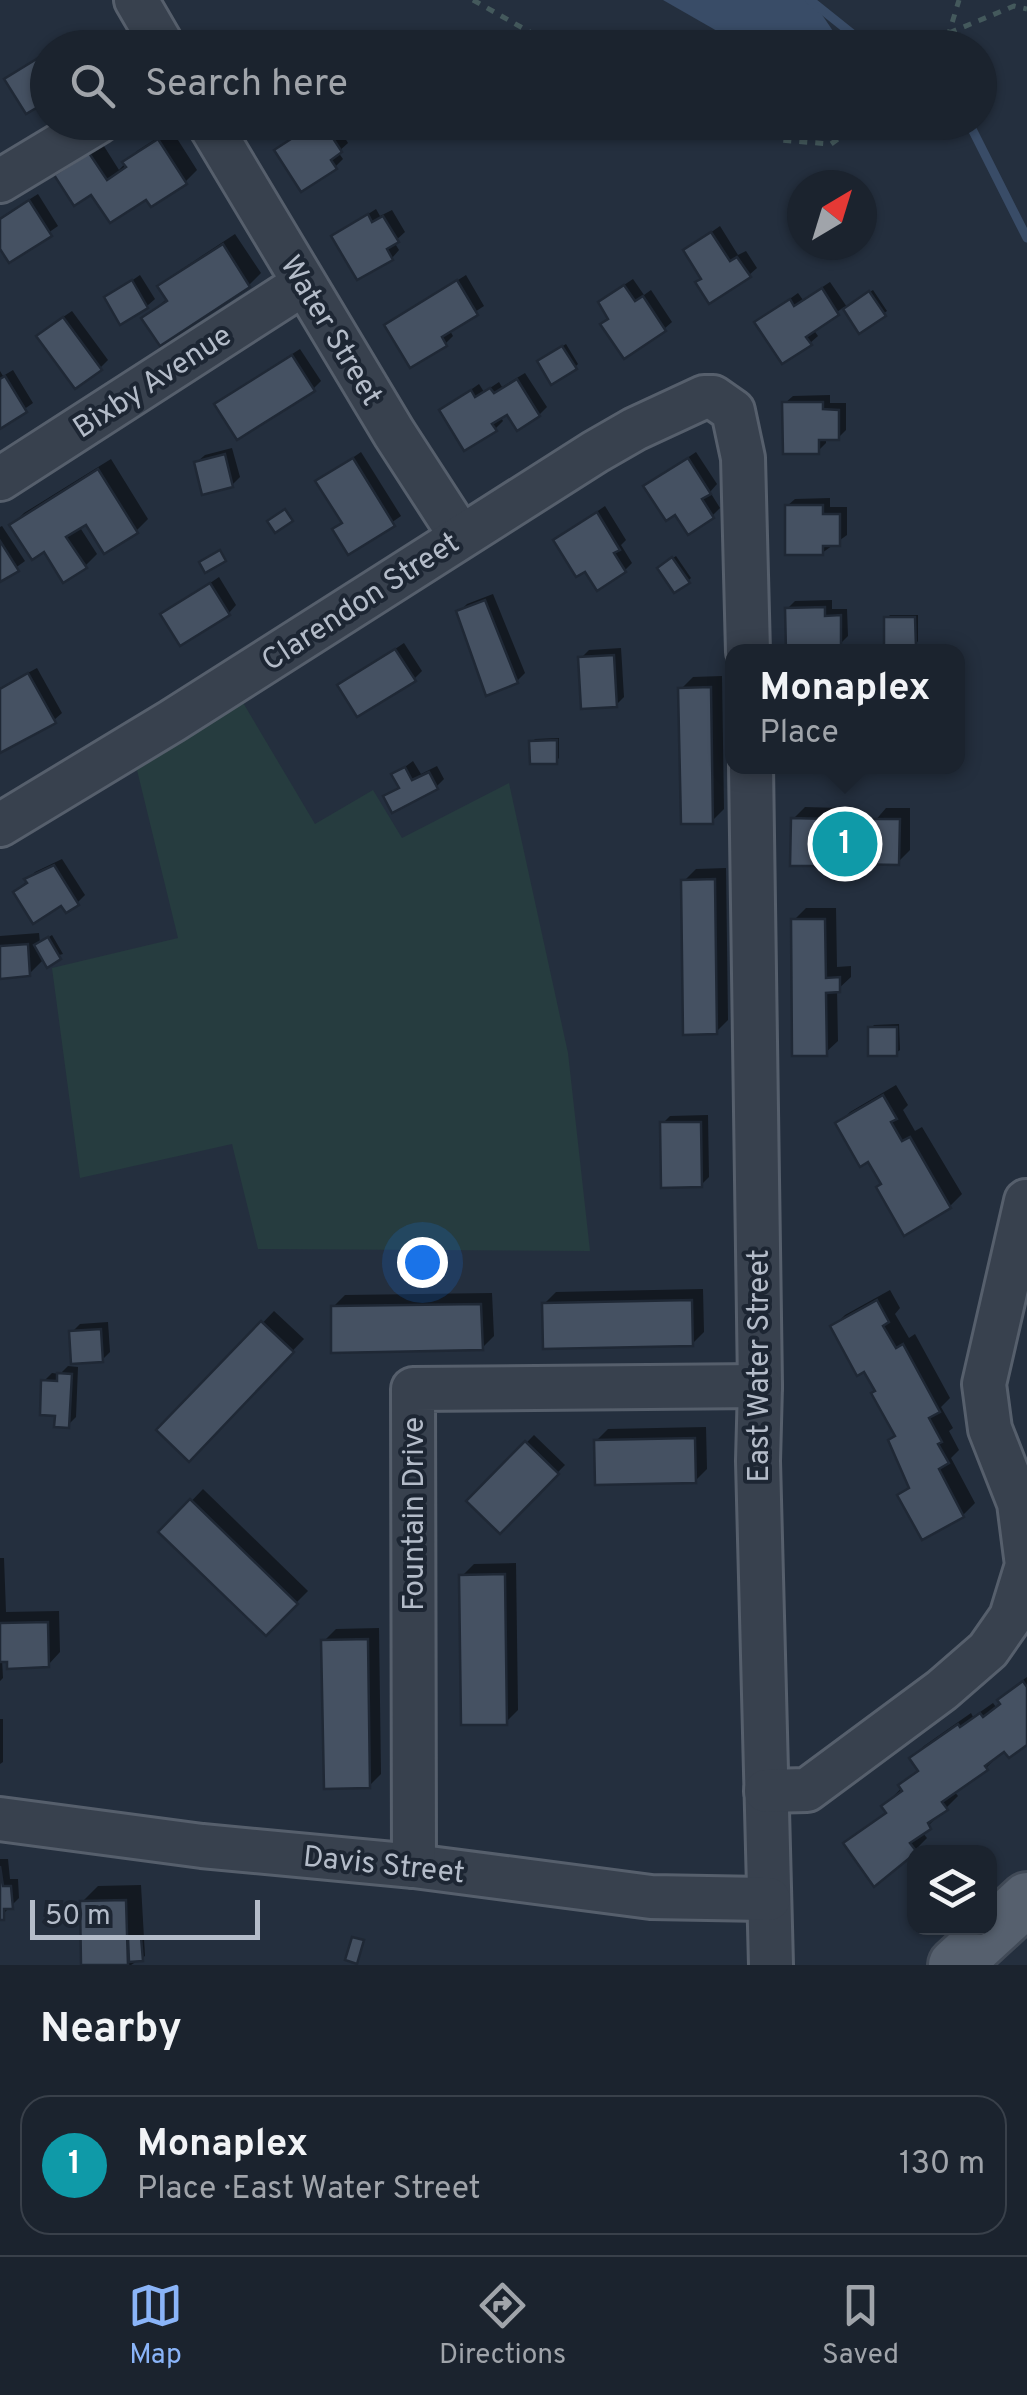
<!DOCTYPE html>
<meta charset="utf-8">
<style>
body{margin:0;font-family:Overpass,sans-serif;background:#242b36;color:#f1f3f6}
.controls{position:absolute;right:30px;bottom:30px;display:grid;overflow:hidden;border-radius:20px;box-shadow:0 2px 8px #0004}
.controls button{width:90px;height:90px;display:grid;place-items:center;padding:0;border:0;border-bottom:2px solid #39404a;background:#1b232e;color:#f1f3f6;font:50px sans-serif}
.compass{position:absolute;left:787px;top:170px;width:90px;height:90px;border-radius:50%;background:#1b232e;box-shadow:0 2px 8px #0004;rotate:38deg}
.scale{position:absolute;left:30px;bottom:25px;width:230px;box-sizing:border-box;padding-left:10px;border:5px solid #b4bcc9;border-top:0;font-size:28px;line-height:35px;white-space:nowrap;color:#b4bcc9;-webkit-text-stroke:8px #1d2633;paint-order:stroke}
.you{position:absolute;left:422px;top:1262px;width:35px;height:35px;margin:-25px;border:8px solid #fff;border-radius:50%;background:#1a73e8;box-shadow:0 0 0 15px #1a73e833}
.badge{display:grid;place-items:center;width:65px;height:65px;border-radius:50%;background:#8ab4f8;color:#fff;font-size:32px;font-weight:700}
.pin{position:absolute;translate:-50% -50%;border:5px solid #fff;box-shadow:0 2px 10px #0006}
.popup{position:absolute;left:725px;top:644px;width:240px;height:130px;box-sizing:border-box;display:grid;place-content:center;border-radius:20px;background:#1b232e;filter:drop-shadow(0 2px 8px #0005);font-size:32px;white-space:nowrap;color:#a0a4aa}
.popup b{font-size:38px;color:#f1f3f6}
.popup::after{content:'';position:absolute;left:50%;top:100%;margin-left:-20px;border:20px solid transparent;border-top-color:#1b232e}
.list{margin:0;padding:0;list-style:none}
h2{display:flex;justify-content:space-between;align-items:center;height:130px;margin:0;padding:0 40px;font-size:42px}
h2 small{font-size:32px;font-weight:400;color:#a0a4aa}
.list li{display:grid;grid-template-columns:65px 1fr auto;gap:30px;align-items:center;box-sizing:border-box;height:140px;margin:0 20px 20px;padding:0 20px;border:2px solid #39404a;border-radius:30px}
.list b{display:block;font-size:38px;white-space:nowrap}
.list p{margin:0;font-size:32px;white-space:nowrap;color:#a0a4aa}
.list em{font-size:32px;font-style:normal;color:#a0a4aa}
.icon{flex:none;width:55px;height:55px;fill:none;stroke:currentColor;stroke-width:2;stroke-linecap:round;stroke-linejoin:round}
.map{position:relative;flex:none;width:1027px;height:1965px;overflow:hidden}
.search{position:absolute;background:#1b232e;box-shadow:0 2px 8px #0004;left:30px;right:30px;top:30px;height:110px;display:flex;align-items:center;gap:25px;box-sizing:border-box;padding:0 35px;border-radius:55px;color:#a0a4aa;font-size:38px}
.sheet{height:290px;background:#1b232e}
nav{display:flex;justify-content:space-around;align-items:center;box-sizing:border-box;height:140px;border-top:2px solid #39404a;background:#1b232e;font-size:28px;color:#a0a4aa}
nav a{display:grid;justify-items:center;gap:5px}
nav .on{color:#8ab4f8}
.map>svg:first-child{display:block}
.green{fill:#263c3f}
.water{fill:#394c67}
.shadow{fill:#0007}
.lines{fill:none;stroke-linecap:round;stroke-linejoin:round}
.stream{stroke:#394c67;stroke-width:9}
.building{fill:#455162;stroke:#1f2835;stroke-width:2.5}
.minor-casing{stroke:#565f6c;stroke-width:48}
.major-casing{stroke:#414a57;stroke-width:58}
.path{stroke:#44595c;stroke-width:5;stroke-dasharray:8 8;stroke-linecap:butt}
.minor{stroke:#38414e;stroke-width:42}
.major{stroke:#56606e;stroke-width:52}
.labels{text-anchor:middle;stroke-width:8;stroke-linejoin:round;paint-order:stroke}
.street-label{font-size:30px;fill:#b4bcc9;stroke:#1d2633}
</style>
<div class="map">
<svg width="1027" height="1965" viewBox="0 0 1027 1965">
<rect width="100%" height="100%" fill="#242f3e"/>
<!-- green -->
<polygon class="green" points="242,701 315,824 373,790 402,838 509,783 568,1053 590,1251 258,1249 232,1144 80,1178 52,968 178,938 137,770"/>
<!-- water -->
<polygon class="water" points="663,0 812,0 833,31 781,47 745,47"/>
<!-- shadow -->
<g class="shadow">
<polygon points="265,33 270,40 279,34 288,48 244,48"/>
<polygon points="69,38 75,48 54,48"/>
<polygon points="315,122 323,127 335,122 348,143 338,152 343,159 335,167 277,150"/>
<polygon points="171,129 197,170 185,182 147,196 92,191 57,176 69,164 102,143 119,170 137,151"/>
<polygon points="38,194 58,226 9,260 0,245 0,218"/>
<polygon points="376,209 380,216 392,210 405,232 394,242 399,250 392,258 334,236"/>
<polygon points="720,226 738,255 746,251 757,268 749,275 703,278 686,250"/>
<polygon points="235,234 261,273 249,285 161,342 144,318 168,298 161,287 173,275"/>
<polygon points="140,275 155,299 147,306 107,298"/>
<polygon points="466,275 484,306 449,329 453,336 445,344 387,325"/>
<polygon points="633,279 644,295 651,290 672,322 664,329 610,318 609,295"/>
<polygon points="830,282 847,307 873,290 887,311 860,330 844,307 813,329 818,336 810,343 758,322 798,293 803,300"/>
<polygon points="72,311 108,360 100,368 47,328"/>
<polygon points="566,344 578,364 575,367 543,358"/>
<polygon points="300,349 321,381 313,389 225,397"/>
<polygon points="13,370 33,403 0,426 0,371 3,376"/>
<polygon points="525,373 547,407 539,415 508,411 500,416 503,421 495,429 442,410 479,384 484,392 499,382 502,387"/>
<polygon points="830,395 830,403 846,403 846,430 838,438 826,438 826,443 818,451 785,403 793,396"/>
<polygon points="232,448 240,477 232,485 197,462 205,455"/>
<polygon points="361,452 401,516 349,552 335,529 343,521 319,481"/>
<polygon points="696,452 717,484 710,492 720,508 712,516 676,511 646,486"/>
<polygon points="111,459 148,519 136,531 86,521 79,526 97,554 85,566 44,549 12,525 24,513"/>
<polygon points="830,498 830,507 847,507 847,535 822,553 787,506 795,499"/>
<polygon points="605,506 626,540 621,545 632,563 625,570 586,568 556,540"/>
<polygon points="2,526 25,561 0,579 0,527"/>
<polygon points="676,556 691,578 688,581 663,565"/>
<polygon points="219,577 236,605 229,613 163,615"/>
<polygon points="493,594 525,673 517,681 459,612 467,604"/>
<polygon points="832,600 832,609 847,609 848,636 840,644 834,644 832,652 789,652 787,609 795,601"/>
<polygon points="890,615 918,615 918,641 915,645 887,618"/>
<polygon points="404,643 422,671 414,679 340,686"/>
<polygon points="621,648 624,697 616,705 581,658 589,650"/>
<polygon points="37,668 62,713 54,720 0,750 0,688"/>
<polygon points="722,676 724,809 712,821 681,689 693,677"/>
<polygon points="559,738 559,758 556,761 532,742 535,739"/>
<polygon points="413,761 421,774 437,766 444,779 436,787 387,796 400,786 394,775"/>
<polygon points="805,807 840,808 841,814 854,814 854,822 874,822 886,808 910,808 910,850 898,862 836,853 826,864 793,819"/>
<polygon points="62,859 85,895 77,903 16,892 35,872"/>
<polygon points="726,868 728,1020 716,1032 684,881 696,869"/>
<polygon points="806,908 836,908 837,967 851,966 851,977 837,990 838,1041 825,1053 794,920"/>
<polygon points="39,933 40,943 52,935 63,954 44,959 29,974 0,976 0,936"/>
<polygon points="899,1024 900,1050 896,1053 871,1028 874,1025"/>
<polygon points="896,1085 908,1105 903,1110 915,1131 922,1127 962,1194 950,1206 883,1183 869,1159 838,1124 850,1112"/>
<polygon points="708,1115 709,1177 701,1185 663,1123 670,1116"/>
<polygon points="703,1289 704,1332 692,1344 544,1304 556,1292"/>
<polygon points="890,1290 900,1308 895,1314 909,1338 915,1334 950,1398 941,1407 953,1428 949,1431 959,1450 951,1458 975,1503 963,1515 900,1495 911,1485 897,1435 878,1390 833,1327 845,1315"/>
<polygon points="492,1293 494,1336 482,1348 333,1307 345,1295"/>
<polygon points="274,1311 304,1339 189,1458 160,1430"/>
<polygon points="108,1322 110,1352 102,1360 72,1332 80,1324"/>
<polygon points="68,1366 78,1367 76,1417 68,1425 58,1413 44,1381 52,1373 60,1374"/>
<polygon points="706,1427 707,1469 695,1481 596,1441 608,1429"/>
<polygon points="534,1435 565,1465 500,1531 470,1501"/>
<polygon points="203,1489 308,1591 266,1633 162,1532"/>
<polygon points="0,1558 4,1558 6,1612 59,1611 60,1652 48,1665 2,1659 3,1678 0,1681"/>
<polygon points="516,1563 518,1710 506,1722 462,1576 474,1564"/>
<polygon points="379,1628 381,1774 369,1786 324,1641 336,1629"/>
<polygon points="1027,1677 1027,1742 1005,1749 986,1768 954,1791 958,1796 922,1832 927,1838 915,1850 847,1843 888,1811 884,1806 920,1769 912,1758 924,1746 971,1713 973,1717 993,1703 996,1707 1012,1688"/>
<polygon points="0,1719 3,1719 3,1762 0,1764"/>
<polygon points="0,1859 8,1859 10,1879 18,1879 19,1898 0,1917"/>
<polygon points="141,1885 145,1956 131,1965 84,1965 82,1902 98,1886"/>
</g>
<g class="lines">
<!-- stream -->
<g class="stream">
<polyline points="810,0 870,48"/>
<polyline points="965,122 971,127 1027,238"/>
</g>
</g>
<!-- building -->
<g class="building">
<polygon points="256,39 261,46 270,40 276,48 244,48"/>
<polygon points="48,52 48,101 26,114 4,79"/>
<polygon points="311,126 315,132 325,126 342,152 331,160 337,169 301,192 274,150"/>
<polygon points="158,139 187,184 151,207 146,200 110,223 91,195 74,206 54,175 89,153 107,180 126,167 122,162"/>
<polygon points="29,200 52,236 9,263 0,249 0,219"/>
<polygon points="368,214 372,222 383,216 399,242 387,249 393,260 357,280 331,236"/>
<polygon points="711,232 730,261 737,257 751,277 709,304 695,282 701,279 683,250"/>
<polygon points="223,244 250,287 160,346 141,318 167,301 157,286"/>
<polygon points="132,280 148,308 120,325 104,297"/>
<polygon points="457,280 478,315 442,337 447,346 410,368 384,325"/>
<polygon points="624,285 635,301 643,296 666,331 624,359 600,324 608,319 598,302"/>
<polygon points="822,288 839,315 806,337 812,345 782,364 754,322 790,299 794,306"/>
<polygon points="869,291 886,316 859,334 843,309"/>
<polygon points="63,317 102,370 75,389 36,336"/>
<polygon points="562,346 577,369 551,385 537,361"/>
<polygon points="292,355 315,391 237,440 214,404"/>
<polygon points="5,376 27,412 0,429 0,379"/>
<polygon points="517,379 540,416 517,431 507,415 492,424 497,431 464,451 439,410 471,390 475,397 490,388 494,393"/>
<polygon points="782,402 823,402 823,409 839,410 839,440 819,440 819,454 783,454"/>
<polygon points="225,454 233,487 202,495 194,462"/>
<polygon points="353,458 395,526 348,555 332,529 342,523 315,481"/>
<polygon points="688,458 711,494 702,499 714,518 688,535 675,515 666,521 643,486"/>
<polygon points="98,469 138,533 104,554 86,525 66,537 87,568 63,583 44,552 32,560 9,525"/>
<polygon points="785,505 823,505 823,514 840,514 840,546 823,546 823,555 785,555"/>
<polygon points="285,509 293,521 275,533 267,521"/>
<polygon points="597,512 620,550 614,553 626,572 597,591 585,572 576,577 553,540"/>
<polygon points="0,541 19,571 0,582"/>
<polygon points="220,550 226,561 205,573 199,562"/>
<polygon points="672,557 690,583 674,593 657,568"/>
<polygon points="210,583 230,615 180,646 160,614"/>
<polygon points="485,600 518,683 486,696 456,611"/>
<polygon points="825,607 825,616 841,615 841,647 827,647 827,652 786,652 785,608"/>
<polygon points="884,617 915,617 916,647 884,648"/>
<polygon points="395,649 416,681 357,717 337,685"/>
<polygon points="614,655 617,707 581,709 578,657"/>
<polygon points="28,673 56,723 0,753 0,689"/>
<polygon points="711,687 713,824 681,824 678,688"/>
<polygon points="557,740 557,764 530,764 529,741"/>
<polygon points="405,767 412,780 429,772 438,789 392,813 383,796 399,788 391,774"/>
<polygon points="791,818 829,819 830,825 843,825 843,833 872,833 872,819 900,819 899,865 843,864 843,855 827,855 827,866 790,866"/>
<polygon points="54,865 79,905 66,913 61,906 33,924 13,892 27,883 24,879"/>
<polygon points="715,879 717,1034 683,1035 681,880"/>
<polygon points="791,919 825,919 826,978 840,977 840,992 826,993 827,1056 792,1056"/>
<polygon points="48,937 61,959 47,968 34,945"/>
<polygon points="28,944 30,976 0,979 0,946"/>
<rect x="868" y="1027" width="29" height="29"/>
<polygon points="883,1095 897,1119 891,1122 902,1141 910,1137 951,1208 904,1236 876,1187 881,1184 868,1162 860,1167 835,1123"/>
<polygon points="660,1122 701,1122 702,1187 661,1188"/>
<polygon points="692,1300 693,1346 543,1349 542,1303"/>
<polygon points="877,1300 889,1322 883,1326 896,1348 903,1344 940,1412 929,1418 942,1442 938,1444 949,1463 939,1469 964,1517 922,1540 897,1495 909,1488 888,1440 895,1436 871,1393 875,1391 864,1372 857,1376 830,1326"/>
<polygon points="481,1304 483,1350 331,1353 331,1306"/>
<polygon points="261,1321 294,1352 189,1462 156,1430"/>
<polygon points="101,1329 103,1362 71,1364 69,1331"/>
<polygon points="57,1373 72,1374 69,1428 54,1427 55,1416 40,1415 41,1380 57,1381"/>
<polygon points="695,1438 696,1483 595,1485 594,1440"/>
<polygon points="525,1441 559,1474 500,1534 466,1501"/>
<polygon points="190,1499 298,1604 266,1636 158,1532"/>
<polygon points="505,1574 507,1725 461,1725 459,1575"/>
<polygon points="48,1622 49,1667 7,1669 7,1662 0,1662 0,1623"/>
<polygon points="368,1639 370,1788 324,1789 321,1640"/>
<polygon points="1023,1681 1027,1687 1027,1745 1009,1758 1004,1752 985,1766 988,1770 942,1802 948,1810 928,1823 931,1829 910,1843 917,1852 874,1887 843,1843 886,1813 881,1806 902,1791 898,1785 918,1771 909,1758 958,1724 960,1727 980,1713 983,1717 1000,1704 997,1700"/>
<polygon points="0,1866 3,1886 11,1886 13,1909 4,1909 4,1920 0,1920"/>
<polygon points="126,1900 128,1965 81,1965 80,1901"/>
<polygon points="141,1937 143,1961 129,1962 128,1938"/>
<polygon points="352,1937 364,1940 357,1964 345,1960"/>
</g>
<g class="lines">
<!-- minor casing -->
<g class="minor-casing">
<g id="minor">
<polyline points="136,0 164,48"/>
<polyline points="208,122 394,433 460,535"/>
<polyline points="0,181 98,122"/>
<polyline points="0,479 303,284"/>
<polyline points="751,766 760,1386 758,1461 771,1965"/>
<polyline points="0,825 172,721 595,452 635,429 704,397 713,397 733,411 743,458 748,652"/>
<polyline points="766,1791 807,1790 942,1690 988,1650 1011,1617 1027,1565 1019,1503 990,1429 984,1384 1026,1201"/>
<polyline points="0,1819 202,1846 414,1866 651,1897 769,1899"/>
<polyline points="414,1866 413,1389 760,1386"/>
</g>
</g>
<!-- major casing -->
<g class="major-casing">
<polyline id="major" points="955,1965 1027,1899"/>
</g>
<!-- path -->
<g class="path">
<polyline points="473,0 535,35 601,48"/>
<polyline points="949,33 1014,6 1027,9"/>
<polyline points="935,48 949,33 959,0"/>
<polyline points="758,122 779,140 831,144 861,122"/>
</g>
<!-- minor -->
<use href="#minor" class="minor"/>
<!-- major -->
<use href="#major" class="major"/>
</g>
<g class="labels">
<!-- street labels -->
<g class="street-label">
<text transform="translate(332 330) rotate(59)" y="10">Water Street</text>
<text transform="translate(152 381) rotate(-33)" y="10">Bixby Avenue</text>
<text transform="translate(360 601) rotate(-33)" y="10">Clarendon Street</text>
<text transform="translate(758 1366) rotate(-90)" y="10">East Water Street</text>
<text transform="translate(413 1514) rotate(-90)" y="10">Fountain Drive</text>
<text transform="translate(384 1864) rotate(6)" y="10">Davis Street</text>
</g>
</g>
</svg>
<div class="controls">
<button><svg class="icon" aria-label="layers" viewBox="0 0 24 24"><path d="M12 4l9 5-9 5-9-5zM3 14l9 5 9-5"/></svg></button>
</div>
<svg class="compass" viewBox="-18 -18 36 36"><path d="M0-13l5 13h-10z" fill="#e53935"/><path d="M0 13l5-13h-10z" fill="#a0a4aa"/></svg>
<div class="scale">50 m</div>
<div class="you"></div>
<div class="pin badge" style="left:845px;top:844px;background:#0f9aa8">1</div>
<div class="popup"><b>Monaplex</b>Place</div>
<div class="search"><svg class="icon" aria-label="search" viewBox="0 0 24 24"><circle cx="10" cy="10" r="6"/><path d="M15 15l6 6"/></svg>Search here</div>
</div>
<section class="sheet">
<h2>Nearby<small></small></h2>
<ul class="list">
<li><span class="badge" style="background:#0f9aa8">1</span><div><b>Monaplex</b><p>Place · East Water Street</p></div><em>130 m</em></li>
</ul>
</section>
<nav>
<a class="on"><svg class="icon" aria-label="map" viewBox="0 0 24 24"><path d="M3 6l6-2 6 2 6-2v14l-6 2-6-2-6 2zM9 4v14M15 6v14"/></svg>Map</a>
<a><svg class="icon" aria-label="directions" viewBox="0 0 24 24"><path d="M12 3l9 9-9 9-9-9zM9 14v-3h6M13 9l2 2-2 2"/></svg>Directions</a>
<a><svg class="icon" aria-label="saved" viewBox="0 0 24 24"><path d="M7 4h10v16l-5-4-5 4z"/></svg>Saved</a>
</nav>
